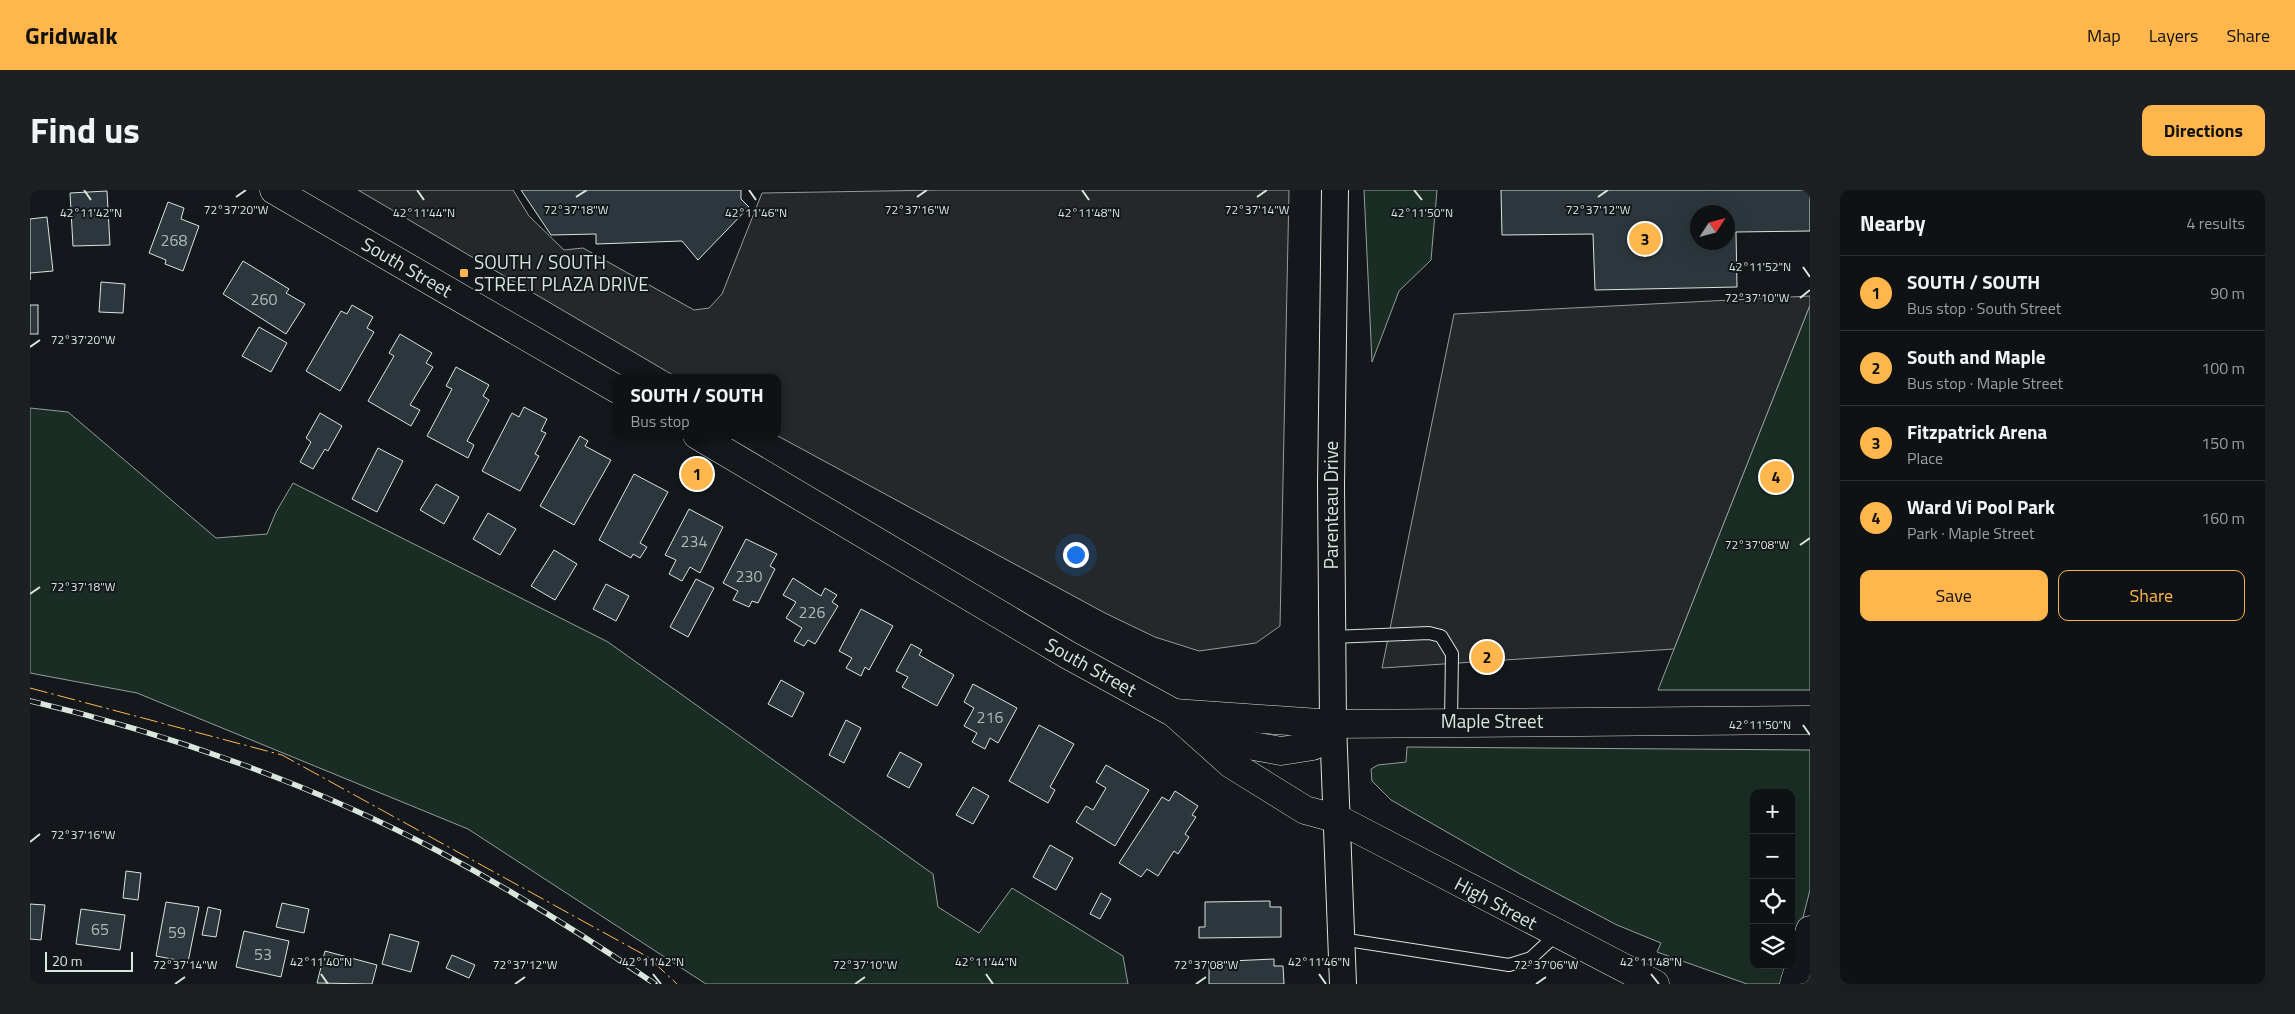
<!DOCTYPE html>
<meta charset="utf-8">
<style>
body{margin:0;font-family:"Titillium Web",sans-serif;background:#1d2022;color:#f1f3f6}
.controls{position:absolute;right:15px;bottom:15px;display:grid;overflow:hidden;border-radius:10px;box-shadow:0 5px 20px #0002}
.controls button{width:45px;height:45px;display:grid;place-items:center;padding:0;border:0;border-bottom:1px solid #2f3234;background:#0f1215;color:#f1f3f6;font:25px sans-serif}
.compass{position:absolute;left:1660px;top:15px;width:45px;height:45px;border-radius:50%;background:#0f1215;box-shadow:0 5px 20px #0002;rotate:54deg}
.scale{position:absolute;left:15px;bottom:12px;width:88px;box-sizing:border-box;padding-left:5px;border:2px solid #d8e6dc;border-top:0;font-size:14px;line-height:18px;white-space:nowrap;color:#d8e6dc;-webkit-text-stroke:4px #14181c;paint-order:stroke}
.you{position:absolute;left:1045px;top:364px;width:18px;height:18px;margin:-12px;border:4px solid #fff;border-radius:50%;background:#1a73e8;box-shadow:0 0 0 8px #1a73e833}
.badge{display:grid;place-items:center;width:32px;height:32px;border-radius:50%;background:#ffb74d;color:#111;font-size:16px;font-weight:700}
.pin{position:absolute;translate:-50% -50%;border:2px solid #fff;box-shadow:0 1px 5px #0006}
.popup{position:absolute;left:583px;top:184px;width:168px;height:65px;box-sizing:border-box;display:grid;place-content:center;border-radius:10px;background:#0f1215;filter:drop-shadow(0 1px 4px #0005);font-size:16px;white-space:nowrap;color:#9b9ea0}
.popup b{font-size:19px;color:#f1f3f6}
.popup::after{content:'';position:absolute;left:50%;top:100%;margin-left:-10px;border:10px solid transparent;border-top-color:#0f1215}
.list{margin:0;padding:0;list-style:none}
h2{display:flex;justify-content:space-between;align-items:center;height:65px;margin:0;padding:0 20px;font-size:21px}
h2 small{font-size:16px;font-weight:400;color:#9b9ea0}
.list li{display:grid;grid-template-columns:32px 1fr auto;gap:15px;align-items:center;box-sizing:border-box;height:75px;padding:0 20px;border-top:1px solid #2f3234}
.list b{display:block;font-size:19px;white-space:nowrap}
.list p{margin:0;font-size:16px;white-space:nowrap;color:#9b9ea0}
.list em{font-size:16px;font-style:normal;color:#9b9ea0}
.actions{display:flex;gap:10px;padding:15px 20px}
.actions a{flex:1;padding:11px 0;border:1px solid #ffb74d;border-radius:10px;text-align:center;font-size:18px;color:#ffb74d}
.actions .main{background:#ffb74d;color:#111}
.icon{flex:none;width:28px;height:28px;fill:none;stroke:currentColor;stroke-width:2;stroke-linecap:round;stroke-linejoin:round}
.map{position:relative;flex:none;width:1780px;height:794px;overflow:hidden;border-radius:10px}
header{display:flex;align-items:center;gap:30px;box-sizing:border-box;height:70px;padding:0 25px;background:#ffb74d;color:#111}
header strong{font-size:24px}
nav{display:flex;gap:28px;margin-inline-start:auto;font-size:18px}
.intro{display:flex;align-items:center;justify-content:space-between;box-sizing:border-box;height:120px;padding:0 30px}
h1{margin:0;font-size:35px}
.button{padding:12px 22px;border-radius:10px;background:#ffb74d;color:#111;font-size:18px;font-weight:700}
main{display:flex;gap:30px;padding:0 30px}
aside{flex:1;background:#0f1215;border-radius:10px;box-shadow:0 5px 20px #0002}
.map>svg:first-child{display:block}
.green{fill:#1a2d24;stroke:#939e99}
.parking{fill:#24282b;stroke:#939e99}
.building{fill:#2c363c;stroke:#d8e6dc;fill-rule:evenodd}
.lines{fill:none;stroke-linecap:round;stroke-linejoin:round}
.service-casing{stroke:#d8e6dc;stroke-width:14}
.minor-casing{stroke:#d8e6dc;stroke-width:28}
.secondary-casing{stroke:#d8e6dc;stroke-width:29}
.primary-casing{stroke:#d8e6dc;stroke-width:29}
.service{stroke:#14181c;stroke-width:12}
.minor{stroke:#14181c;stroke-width:26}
.secondary{stroke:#14181c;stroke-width:28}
.primary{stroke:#14181c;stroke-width:28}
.rail-casing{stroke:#d8e6dc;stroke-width:5.5}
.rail{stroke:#14181c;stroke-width:4;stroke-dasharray:11;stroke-linecap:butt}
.power{stroke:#ffb74d;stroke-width:1;stroke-dasharray:18 4 2.5 4;stroke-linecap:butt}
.ticks{fill:none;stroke:#d8e6dc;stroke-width:2}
.poi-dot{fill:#ffb74d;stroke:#14181c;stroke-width:2}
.labels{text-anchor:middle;stroke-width:4;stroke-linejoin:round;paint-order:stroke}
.number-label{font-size:16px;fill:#adbab4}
.poi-label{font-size:19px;fill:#d8e6dc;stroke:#14181c;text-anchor:start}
.street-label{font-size:19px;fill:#d8e6dc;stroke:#14181c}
.ticks-label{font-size:12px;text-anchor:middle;fill:#d8e6dc;stroke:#14181c;stroke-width:4;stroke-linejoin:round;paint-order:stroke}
</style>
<header>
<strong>Gridwalk</strong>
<nav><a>Map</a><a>Layers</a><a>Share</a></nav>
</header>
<div class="intro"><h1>Find us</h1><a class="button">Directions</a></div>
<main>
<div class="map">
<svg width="1780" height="794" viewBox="0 0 1780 794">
<rect width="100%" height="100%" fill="#14181c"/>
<!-- green -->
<g class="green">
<polygon points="1334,0 1407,0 1401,70 1369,101 1342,172"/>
<polygon points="1780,115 1780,500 1628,500 1644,459"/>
<polygon points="0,218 38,222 186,348 237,344 246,322 263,293 578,452 903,684 908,717 949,743 982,698 1093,766 1098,794 676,794 438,639 107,503 0,483"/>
<polygon points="1377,557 1780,560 1780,700 1761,774 1761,603 1724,603 1724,775 1761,775 1756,794 1717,794 1627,762 1631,753 1587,735 1490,684 1361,610 1342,591 1341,579 1348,575 1376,572"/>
</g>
<!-- parking -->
<g class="parking">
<polygon points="328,0 483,0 499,26 534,60 553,58 664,120 679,118 692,104 732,3 912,0 1259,0 1250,436 1226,453 1169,461 1125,447 1075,423 746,245 747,188 648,188"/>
<polygon points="1780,106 1780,115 1644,459 1352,478 1424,124"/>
</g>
<!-- building -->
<g class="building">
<polygon points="491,0 711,0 711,9 719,17 668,70 652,51 566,54 566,44 521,45"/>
<path d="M1471 0H1780V41L1706 42 1707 97 1565 100 1563 44 1472 45ZM1668 22H1698V52H1668Z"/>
<polygon points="77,1 80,55 43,56 40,3"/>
<polygon points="138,12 154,18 151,29 169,36 153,81 135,74 136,70 119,63"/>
<polygon points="17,27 23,81 0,83 0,90 0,29"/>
<polygon points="213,71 259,99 256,103 275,114 256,144 193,104"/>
<polygon points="71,92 95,94 93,123 69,122"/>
<rect x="0" y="115" width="8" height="29"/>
<polygon points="322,115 343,127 337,138 344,142 310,201 276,181 311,121 317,124"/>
<polygon points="229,137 257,153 241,182 212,166"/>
<polygon points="370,144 402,163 396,173 403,177 380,215 390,220 381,236 338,211 364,166 359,163"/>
<polygon points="426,177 459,195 453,206 459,210 437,251 444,255 438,268 397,246 422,199 416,196"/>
<polygon points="494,217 517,229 511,241 516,243 505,264 509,266 490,301 452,281 482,223 489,227"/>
<polygon points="290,223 312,236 298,261 295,259 283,279 270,272 281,252 276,248"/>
<polygon points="550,246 558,251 555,256 581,270 544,335 510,316"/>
<polygon points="348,258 373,271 347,322 322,309"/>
<polygon points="604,284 638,302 610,353 617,357 610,368 603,364 601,368 569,350"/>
<polygon points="406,294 429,307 414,334 390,320"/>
<polygon points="659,319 693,337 670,383 660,377 652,391 639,384 646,370 635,365"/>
<polygon points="458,323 486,339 470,365 443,349"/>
<polygon points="716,349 747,364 740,376 745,379 728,413 722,411 719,417 703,410 708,401 693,393"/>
<polygon points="524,360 547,374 525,410 501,396"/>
<polygon points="763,388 791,406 795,398 807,405 802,412 808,416 785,454 778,450 774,456 764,451 772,438 756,428 766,412 753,405"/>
<polygon points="666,389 684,398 658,447 640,437"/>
<polygon points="576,394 599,406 586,431 563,419"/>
<polygon points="831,419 863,436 839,480 835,477 831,486 816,478 822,468 809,461"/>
<polygon points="881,454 892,460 889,465 924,485 907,516 872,497 878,487 866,481"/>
<polygon points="751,490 774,503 762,527 738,514"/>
<polygon points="943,494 987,518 968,553 960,548 955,559 942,552 947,543 934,536 944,518 934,512"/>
<polygon points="816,530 831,538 814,573 799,565"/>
<polygon points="1009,535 1044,554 1020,597 1025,600 1018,613 979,591"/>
<polygon points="870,562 892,574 879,598 857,586"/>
<polygon points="1076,575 1119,600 1085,656 1046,632 1056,616 1063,620 1076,598 1066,592"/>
<polygon points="943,597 959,606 943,634 926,625"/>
<polygon points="1145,601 1168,616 1162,625 1166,627 1155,644 1159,647 1148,664 1144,661 1128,686 1117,679 1111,687 1089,673 1132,607 1139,611"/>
<polygon points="1020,655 1043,668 1026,700 1003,687"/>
<polygon points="96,681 111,683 108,710 93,708"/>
<polygon points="1071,703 1081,709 1070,729 1060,724"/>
<polygon points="1240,711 1240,717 1251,717 1251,747 1169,748 1169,737 1175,737 1175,712"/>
<polygon points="136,712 169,717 158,772 126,766"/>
<polygon points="252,713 279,719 274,743 246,737"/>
<polygon points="0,714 15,715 11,750 0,749"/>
<polygon points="178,717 191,720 186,747 172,745"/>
<polygon points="51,719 95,725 90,760 46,754"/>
<polygon points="214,741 259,751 251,787 206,777"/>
<polygon points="360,744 389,752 381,782 352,774"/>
<polygon points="295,761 347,775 342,794 287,793"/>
<polygon points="422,765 445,775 439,788 416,778"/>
<polygon points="1244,769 1244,776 1253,776 1254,794 1179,794 1179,772"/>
</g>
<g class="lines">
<!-- service casing -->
<g class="service-casing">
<g id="service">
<polyline points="1302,447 1399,443 1411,446 1422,464 1421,531"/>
<polyline points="1311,749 1479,775 1501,768 1527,744"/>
</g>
</g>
<!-- minor casing -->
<g class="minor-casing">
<polyline id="minor" points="1305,0 1301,295 1303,534 1313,794"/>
</g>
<!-- secondary casing -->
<g class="secondary-casing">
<g id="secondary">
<polyline points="244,0 587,199"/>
<polyline points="667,245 1038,465 1144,523 1201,574 1275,620 1308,629 1625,794"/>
<polyline points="1144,523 1303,534 1780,530"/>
<polyline points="1172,538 1201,552 1251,561 1283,556 1303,534"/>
</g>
</g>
<!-- primary casing -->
<g class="primary-casing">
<polyline id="primary" points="1764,794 1780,740"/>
</g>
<!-- service -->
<use href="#service" class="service"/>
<!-- minor -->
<use href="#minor" class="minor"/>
<!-- secondary -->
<use href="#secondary" class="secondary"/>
<!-- primary -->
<use href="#primary" class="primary"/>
<!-- rail casing -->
<g class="rail-casing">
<path id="rail" d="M0 511C137 543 284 595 408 661 483 701 555 746 625 794"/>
</g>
<!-- rail -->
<use href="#rail" class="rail"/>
<!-- power -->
<polyline class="power" points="0,498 252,565 618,767 647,794"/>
</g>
<!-- ticks -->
<path class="ticks" d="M54 0 61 10M387 0 394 10M719 0 726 10M1052 0 1059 10M1384 0 1392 10M206 7 216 0M546 7 557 0M887 7 897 0M1227 7 1237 0M1568 7 1578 0M1773 77 1780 87M1770 108 1780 100M0 157 10 150M1770 355 1780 348M0 404 10 397M1773 535 1780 545M0 652 10 644M291 784 298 794M623 784 631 794M956 784 963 794M1289 784 1296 794M1621 784 1629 794M145 794 155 787M485 794 495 787M825 794 835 787M1166 794 1176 787M1506 794 1516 787"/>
<!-- markers -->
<rect class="poi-dot" x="429" y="78" width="10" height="10" rx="2.5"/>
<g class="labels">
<!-- number labels -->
<g class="number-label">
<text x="144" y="56">268</text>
<text x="234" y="115">260</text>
<text x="664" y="357">234</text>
<text x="719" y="392">230</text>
<text x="782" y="428">226</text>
<text x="960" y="533">216</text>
<text x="70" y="745">65</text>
<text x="147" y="748">59</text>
<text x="233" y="770">53</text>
</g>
<!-- poi labels -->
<g class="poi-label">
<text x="444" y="79">SOUTH / SOUTH<tspan x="444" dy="22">STREET PLAZA DRIVE</tspan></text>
</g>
<!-- street labels -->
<g class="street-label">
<text transform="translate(377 77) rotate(30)" y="7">South Street</text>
<text transform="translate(1301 315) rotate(-90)" y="7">Parenteau Drive</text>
<text transform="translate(1061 477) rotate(29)" y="7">South Street</text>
<text x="1462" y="538">Maple Street</text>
<text transform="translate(1466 713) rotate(28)" y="7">High Street</text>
</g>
</g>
<g class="ticks-label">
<text x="887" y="24">72°37'16"W</text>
<text x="1227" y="24">72°37'14"W</text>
<text x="1568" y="24">72°37'12"W</text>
<text x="206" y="24">72°37'20"W</text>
<text x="546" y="24">72°37'18"W</text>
<text x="394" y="27">42°11'44"N</text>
<text x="726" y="27">42°11'46"N</text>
<text x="1059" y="27">42°11'48"N</text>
<text x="1392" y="27">42°11'50"N</text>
<text x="61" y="27">42°11'42"N</text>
<text x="1730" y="81">42°11'52"N</text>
<text x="1727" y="112">72°37'10"W</text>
<text x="53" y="154">72°37'20"W</text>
<text x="1727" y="359">72°37'08"W</text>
<text x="53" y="401">72°37'18"W</text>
<text x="1730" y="539">42°11'50"N</text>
<text x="53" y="649">72°37'16"W</text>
<text x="291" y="776">42°11'40"N</text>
<text x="623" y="776">42°11'42"N</text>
<text x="956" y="776">42°11'44"N</text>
<text x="1289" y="776">42°11'46"N</text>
<text x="1621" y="776">42°11'48"N</text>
<text x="155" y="779">72°37'14"W</text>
<text x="495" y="779">72°37'12"W</text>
<text x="835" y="779">72°37'10"W</text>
<text x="1176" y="779">72°37'08"W</text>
<text x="1516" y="779">72°37'06"W</text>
</g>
</svg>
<div class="controls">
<button>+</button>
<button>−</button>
<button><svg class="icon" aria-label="locate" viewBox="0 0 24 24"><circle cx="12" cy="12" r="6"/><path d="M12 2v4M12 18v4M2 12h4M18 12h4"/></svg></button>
<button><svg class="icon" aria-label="layers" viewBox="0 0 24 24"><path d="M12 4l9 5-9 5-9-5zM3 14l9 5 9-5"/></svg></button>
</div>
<svg class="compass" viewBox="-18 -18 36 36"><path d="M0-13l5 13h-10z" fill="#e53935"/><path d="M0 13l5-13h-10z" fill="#9b9ea0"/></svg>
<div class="scale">20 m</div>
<div class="you"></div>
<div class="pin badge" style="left:667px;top:284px">1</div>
<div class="popup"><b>SOUTH / SOUTH</b>Bus stop</div>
<div class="pin badge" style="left:1457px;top:467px">2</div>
<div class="pin badge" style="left:1615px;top:49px">3</div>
<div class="pin badge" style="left:1746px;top:287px">4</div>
</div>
<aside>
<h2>Nearby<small>4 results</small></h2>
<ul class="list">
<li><span class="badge">1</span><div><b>SOUTH / SOUTH</b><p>Bus stop · South Street</p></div><em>90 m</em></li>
<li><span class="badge">2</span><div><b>South and Maple</b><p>Bus stop · Maple Street</p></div><em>100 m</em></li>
<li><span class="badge">3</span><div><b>Fitzpatrick Arena</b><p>Place</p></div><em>150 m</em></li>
<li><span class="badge">4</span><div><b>Ward Vi Pool Park</b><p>Park · Maple Street</p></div><em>160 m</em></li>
</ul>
<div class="actions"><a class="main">Save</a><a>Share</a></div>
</aside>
</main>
